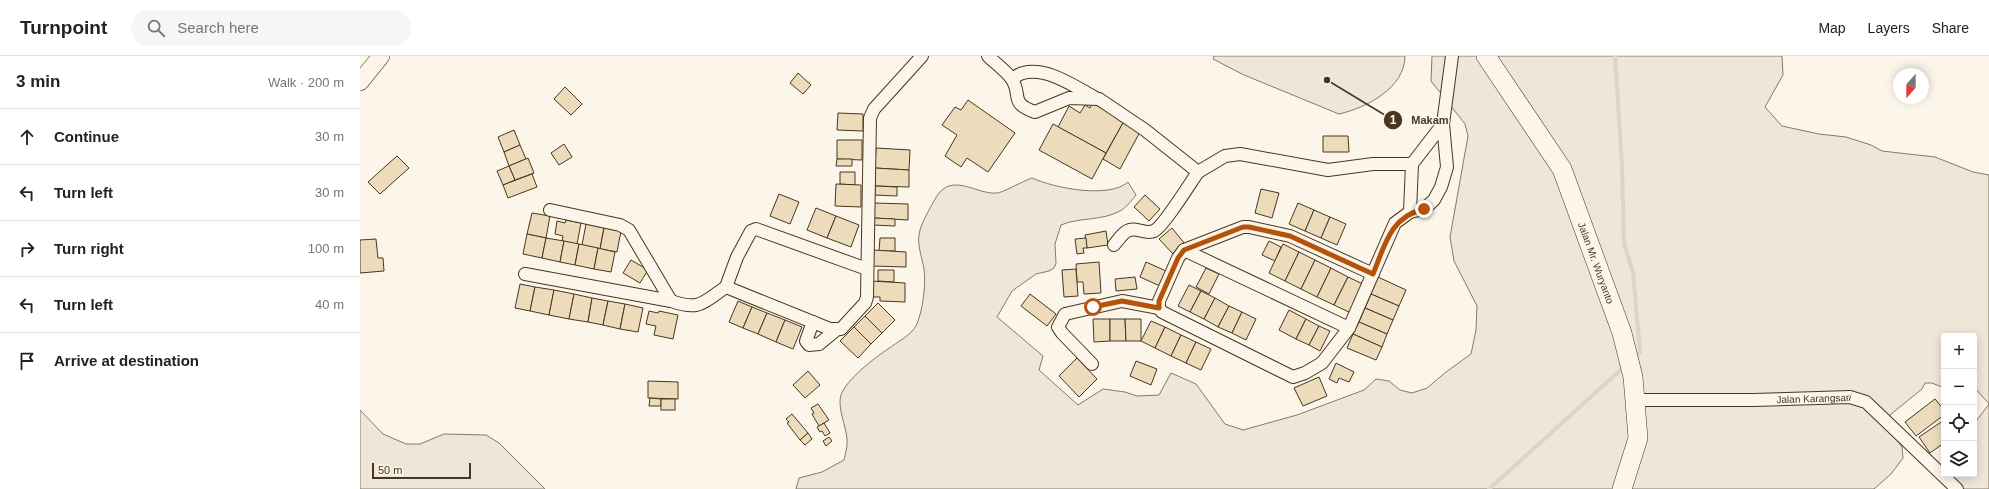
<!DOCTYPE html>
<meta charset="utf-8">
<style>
body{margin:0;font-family:Arial,sans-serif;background:#f6f6f6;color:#222}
.controls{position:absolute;right:12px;bottom:12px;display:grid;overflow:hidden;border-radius:4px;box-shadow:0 2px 10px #0003}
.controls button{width:36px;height:36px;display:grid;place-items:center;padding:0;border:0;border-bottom:1px solid #e0e0e0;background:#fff;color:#222;font:20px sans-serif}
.compass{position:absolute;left:1533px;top:12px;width:36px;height:36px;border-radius:50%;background:#fff;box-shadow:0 2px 10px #0003;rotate:201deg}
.scale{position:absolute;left:12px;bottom:10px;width:99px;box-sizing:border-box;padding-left:4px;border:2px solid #4a3520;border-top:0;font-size:11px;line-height:14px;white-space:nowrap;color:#4a3520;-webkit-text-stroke:3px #fbf6e9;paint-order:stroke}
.stop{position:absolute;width:12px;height:12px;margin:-9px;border:3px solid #b45309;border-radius:50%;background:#fff}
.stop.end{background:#b45309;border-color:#fff;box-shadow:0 1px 4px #0008}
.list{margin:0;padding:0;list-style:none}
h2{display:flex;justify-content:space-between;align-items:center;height:52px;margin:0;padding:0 16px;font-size:17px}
h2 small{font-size:13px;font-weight:400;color:#767676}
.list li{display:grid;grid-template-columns:26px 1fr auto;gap:12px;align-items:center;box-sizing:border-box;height:56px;padding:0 16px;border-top:1px solid #e0e0e0}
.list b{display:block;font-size:15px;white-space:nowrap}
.list em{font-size:13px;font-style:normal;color:#767676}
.icon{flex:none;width:22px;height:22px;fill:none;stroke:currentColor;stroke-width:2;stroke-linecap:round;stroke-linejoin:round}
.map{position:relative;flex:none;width:1629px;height:433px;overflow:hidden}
header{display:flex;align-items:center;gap:24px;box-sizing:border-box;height:56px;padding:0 20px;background:#fff;border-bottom:1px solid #e0e0e0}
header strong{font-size:19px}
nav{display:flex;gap:22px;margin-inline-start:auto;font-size:14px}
.search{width:280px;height:36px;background:#f6f6f6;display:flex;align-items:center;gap:10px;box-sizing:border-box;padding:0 14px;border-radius:22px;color:#767676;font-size:15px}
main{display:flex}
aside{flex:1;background:#fff}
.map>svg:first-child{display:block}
.green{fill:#ede6d9;stroke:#887966}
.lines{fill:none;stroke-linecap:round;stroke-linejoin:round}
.stream{stroke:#dcd4c6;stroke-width:4}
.building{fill:#ecdcbc;stroke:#4a3520}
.street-casing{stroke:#4a3520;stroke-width:14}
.secondary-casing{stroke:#4a3520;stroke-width:18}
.primary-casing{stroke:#4a3520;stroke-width:20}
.street{stroke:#fbf6e9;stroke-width:12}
.secondary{stroke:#fbf6e9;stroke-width:17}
.primary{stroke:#fbf6e9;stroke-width:19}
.route{stroke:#b45309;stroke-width:5}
.labels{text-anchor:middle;stroke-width:3;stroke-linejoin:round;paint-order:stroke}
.street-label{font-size:10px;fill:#4a3520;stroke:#fbf6e9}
.leader{fill:none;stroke:#4a3520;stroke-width:1.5}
.callout-dot{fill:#4a3520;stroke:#fbf6e9;stroke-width:1.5}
.mark-label{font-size:12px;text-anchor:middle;font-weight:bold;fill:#fff}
.callout-label{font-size:11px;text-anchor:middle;font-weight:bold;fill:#4a3520;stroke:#fbf6e9;stroke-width:3;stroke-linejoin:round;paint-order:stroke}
</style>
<header>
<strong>Turnpoint</strong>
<div class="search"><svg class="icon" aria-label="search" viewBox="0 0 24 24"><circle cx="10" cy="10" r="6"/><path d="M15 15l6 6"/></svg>Search here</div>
<nav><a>Map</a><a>Layers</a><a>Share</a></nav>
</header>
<main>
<aside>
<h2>3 min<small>Walk · 200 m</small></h2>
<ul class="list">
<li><svg class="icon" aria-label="ahead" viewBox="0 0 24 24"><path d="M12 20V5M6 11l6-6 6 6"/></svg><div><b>Continue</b></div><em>30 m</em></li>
<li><svg class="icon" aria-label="left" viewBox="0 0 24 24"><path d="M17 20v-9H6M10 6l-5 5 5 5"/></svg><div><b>Turn left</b></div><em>30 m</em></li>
<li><svg class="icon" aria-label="right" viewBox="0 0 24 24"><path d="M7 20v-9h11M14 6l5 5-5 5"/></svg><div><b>Turn right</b></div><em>100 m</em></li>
<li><svg class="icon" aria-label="left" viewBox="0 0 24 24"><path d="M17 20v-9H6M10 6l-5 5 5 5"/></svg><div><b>Turn left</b></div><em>40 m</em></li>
<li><svg class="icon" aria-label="arrive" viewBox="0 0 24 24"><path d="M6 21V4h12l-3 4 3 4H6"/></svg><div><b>Arrive at destination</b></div></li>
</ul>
</aside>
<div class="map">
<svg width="1629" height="433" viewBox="0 0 1629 433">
<rect width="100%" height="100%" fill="#fbf6e9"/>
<!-- green -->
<g class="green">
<path d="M854 0H1045C1045 32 1006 52 979 58L884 19 853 3Z"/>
<path d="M1072 0H1422L1423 19 1405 51 1422 70 1459 78 1486 81 1511 89 1522 95 1575 101 1613 116 1629 119V433H1604L1589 418H1614V368L1629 348 1614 331V280H1584V332L1572 327H1565L1562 333 1530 359 1529 373 1542 391 1543 402 1531 418 1514 433H436L439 422 462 416 484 404C485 398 488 390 487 383 486 370 477 351 481 339 486 324 514 302 528 293 537 286 550 280 556 270 563 255 566 229 564 213 562 201 556 187 560 174 562 166 574 144 579 137 595 118 618 139 637 137 642 137 663 125 672 122 694 132 749 143 768 126L776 139C772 144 766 152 760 155 742 165 720 161 701 169L695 188 696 207 694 212 689 215 676 218 652 235 637 261 683 300 679 314 718 349 743 333 765 336 777 340 799 339 811 317 836 328 865 368 883 374 937 359 1004 334 1016 323 1029 325 1040 334 1052 337 1067 332 1086 316 1111 298 1116 274 1117 250 1094 205 1090 181 1108 80 1105 68 1071 25Z"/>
<polygon points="0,354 23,378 46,388 60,388 84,378 126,379 139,387 185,433 0,433"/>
</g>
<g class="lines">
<!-- stream -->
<g class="stream">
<polyline points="1255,0 1262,109 1264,188 1273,216 1280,296 1273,302"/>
<polyline points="1129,433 1265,310"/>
</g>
</g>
<!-- building -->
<g class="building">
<polygon points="438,17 451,29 443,38 430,27"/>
<polygon points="205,31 222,48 211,59 194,43"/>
<polygon points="608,44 655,77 628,116 607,102 601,111 585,100 597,79 582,69 595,51 601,54"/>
<polygon points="732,47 764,65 746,97 698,71 709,50 720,57 725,49 730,52"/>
<polygon points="478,57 503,58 503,75 477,74"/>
<polygon points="764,65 781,74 760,113 743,103"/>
<polygon points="693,68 746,97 732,123 679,94"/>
<polygon points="154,74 160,89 144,96 138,81"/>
<polygon points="963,80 988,80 989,96 963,96"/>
<polygon points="477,84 502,84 502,104 477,103"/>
<polygon points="204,88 212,101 199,109 191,97"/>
<polygon points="160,89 166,103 149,110 144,96"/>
<polygon points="516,92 550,94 549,114 515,112"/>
<polygon points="37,100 49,112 20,138 8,126"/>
<polygon points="168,102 174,117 155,124 149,110"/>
<polygon points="477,103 492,103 492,110 476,110"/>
<polygon points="149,110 155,124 143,129 137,115"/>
<polygon points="515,112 549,114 549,131 515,130"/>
<polygon points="480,116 495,116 495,129 480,128"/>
<polygon points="172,118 177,131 148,142 143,129"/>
<polygon points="476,128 501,129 501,151 475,150"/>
<polygon points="515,130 537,131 537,140 515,139"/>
<polygon points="901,133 919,137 912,162 895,157"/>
<polygon points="419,138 439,146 430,168 410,160"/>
<polygon points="785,139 800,153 789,165 774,151"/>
<polygon points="514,147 548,148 548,164 514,162"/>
<polygon points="938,147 954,154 945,175 929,168"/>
<polygon points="456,152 476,160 467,182 447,174"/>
<polygon points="954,154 970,161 961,182 945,175"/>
<polygon points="172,157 190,160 186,182 167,178"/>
<polygon points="476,160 499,169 491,191 467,182"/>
<polygon points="970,161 986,168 977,189 961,182"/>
<polygon points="514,162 535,163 535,170 513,169"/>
<polygon points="206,164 221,167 217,188 202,185 203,180 195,178 197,165 205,167"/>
<polygon points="226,168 244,172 240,193 222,189"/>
<polygon points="244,172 261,175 257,196 240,193"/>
<polygon points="812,172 825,188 813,198 799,183"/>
<polygon points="746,175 748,189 727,192 725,179"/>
<polygon points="167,178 186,182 182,202 163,198"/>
<polygon points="186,182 204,185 200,206 182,202"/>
<polygon points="520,182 535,182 535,195 519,195"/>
<polygon points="726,182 727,192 723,192 724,197 717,198 715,183"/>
<polygon points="16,183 18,202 23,202 24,215 0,217 0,184"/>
<polygon points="204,185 219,188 215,209 200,206"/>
<polygon points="909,185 921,191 915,205 902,199"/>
<polygon points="219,188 238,192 234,213 215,209"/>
<polygon points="923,188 939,196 925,225 909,217"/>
<polygon points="238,192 255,196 251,216 234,213"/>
<polygon points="513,194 546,196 546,211 512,210"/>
<polygon points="939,196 955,204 941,233 925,225"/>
<polygon points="271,204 288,214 280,227 263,217"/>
<polygon points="955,204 971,212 957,241 941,233"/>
<polygon points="739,206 741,237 724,238 723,226 717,226 716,208"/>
<polygon points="786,206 806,215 800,230 780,221"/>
<polygon points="846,212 859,218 849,238 836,231"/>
<polygon points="971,212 988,221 974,249 957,241"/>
<polygon points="716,213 718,240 704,241 702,214"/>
<polygon points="518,214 534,214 534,226 518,225"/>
<polygon points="775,221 777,233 756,235 755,223"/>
<polygon points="988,221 1005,229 991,257 974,249"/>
<polygon points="1018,221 1046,234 1039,250 1011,238"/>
<polygon points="511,225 545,227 545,246 520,245 520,241 511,241"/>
<polygon points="160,228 175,231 170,255 155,252"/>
<polygon points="829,229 841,235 830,256 818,250"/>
<polygon points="175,231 194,234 189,259 170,255"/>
<polygon points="194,234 214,238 209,263 189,259"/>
<polygon points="841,235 855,242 844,263 830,256"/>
<polygon points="214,238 232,242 228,266 209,263"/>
<polygon points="670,238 696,258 687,270 661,250"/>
<polygon points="1011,238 1039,250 1033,264 1005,252"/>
<polygon points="232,242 248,245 243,269 228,266"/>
<polygon points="855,242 869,250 858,271 844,263"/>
<polygon points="248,245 265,248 260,273 243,269"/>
<polygon points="378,245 392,251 383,272 369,266"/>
<polygon points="518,247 535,264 522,277 505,260"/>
<polygon points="265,248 283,252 278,276 260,273"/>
<polygon points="869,250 882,256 872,277 858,271"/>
<polygon points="392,251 407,257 398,278 383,272"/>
<polygon points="1005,252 1033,264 1027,278 999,266"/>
<polygon points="929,254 946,263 936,283 919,274"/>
<polygon points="289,255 298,257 299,255 318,259 313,283 294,279 296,270 286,268"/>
<polygon points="882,256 896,263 886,284 872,277"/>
<polygon points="407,257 425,264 416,286 398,278"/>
<polygon points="505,260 522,277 511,288 494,271"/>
<polygon points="733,263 750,263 750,285 734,286"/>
<polygon points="750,263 765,263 766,285 750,285"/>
<polygon points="765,263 781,263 781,285 766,285"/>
<polygon points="946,263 959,270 949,289 936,283"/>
<polygon points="425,264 442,271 433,293 416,286"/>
<polygon points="791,265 805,271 795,292 781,285"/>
<polygon points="999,266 1027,278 1022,291 993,278"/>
<polygon points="959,270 970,275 960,295 949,289"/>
<polygon points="494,271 511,288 498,302 480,285"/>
<polygon points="805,271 821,279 811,300 795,292"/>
<polygon points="993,278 1022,291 1016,304 987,292"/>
<polygon points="821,279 836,286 826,307 811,300"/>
<polygon points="836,286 851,293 841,314 826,307"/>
<polygon points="717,302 737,323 719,341 699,320"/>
<polygon points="776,305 797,313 791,329 770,320"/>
<polygon points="976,307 994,316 989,326 979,322 977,327 969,323"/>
<polygon points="448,315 460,329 445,342 433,329"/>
<polygon points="959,321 967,340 943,350 934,332"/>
<polygon points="288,325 318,326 318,343 288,342"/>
<polygon points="290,342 301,343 301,350 289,350"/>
<rect x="301" y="343" width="14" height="11"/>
<polygon points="1575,343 1584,354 1584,359 1556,380 1545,366"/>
<polygon points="458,348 469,364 459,370 452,358 454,357 451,352"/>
<polygon points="432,358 448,377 440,384 427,367 429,366 426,363"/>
<polygon points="1584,364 1584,387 1570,397 1559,381"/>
<polygon points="464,367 470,377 465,380 462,375 460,376 457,371"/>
<polygon points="448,377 452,383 445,389 440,384"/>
<polygon points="469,381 472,385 466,390 463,385"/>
</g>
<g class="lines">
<!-- street casing -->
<g class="street-casing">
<g id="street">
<path d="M628 0C635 7 645 14 651 22 663 38 648 47 675 56L709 42 739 43 785 74 838 116 865 100 880 98 968 114 1013 108H1052L1083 68"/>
<path d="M652 23C655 21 659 18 663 17 687 11 714 30 734 41"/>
<polyline points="190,154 260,169 269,174 311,245"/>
<polyline points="1050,156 1052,108"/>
<path d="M754 189C758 184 762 178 767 175 776 170 785 179 794 175 803 171 831 126 838 116"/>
<polyline points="824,194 989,272"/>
<path d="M165 218 311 245C340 255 342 247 366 231L470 273H481L505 247 507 241 510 62 514 53 562 0"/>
<polyline points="1013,218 930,180 889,171 883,171 824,194 818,202 799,245 799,252 802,256 933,321 945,317 962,307 989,272 1035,167 1050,156 1064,153 1074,144 1081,131 1087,111 1083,68 1092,0"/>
<polyline points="366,231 377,201 391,175 396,173 507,213"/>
<polyline points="453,266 446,285 449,289 459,288 476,274"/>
<polyline points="732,308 702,277 698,271 705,258 762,245 799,252"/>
<path id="s1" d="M1276 344H1393L1490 341 1506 346 1597 433"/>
</g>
</g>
<!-- secondary casing -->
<g class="secondary-casing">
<polyline id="secondary" points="0,26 21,0"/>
</g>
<!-- primary casing -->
<g class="primary-casing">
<g id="primary">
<path id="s2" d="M1126 0 1202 113 1262 277 1273 321 1278 382 1262 433"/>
</g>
</g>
<!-- street -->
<use href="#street" class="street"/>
<!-- secondary -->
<use href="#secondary" class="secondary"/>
<!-- primary -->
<use href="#primary" class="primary"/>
</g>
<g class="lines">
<!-- route -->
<path class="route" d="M733 251 762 245 799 252V245L818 202 824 194 883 171H889L930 180 1013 218C1025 189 1030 161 1064 153"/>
</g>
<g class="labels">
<!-- street labels -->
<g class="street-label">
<text dy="4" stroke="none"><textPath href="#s2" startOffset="236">Jalan Mr. Wuryanto</textPath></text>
<text dy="4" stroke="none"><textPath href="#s1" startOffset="178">Jalan Karangsari</textPath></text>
</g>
</g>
<!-- callouts -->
<path class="leader" d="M967 24L1033 64"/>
<g class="callout-dot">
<circle cx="967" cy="24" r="4"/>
<circle cx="1033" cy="64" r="10"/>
</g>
<g class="mark-label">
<text x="1033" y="68">1</text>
</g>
<g class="callout-label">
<text x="1070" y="68">Makam</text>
</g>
</svg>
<div class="controls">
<button>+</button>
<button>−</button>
<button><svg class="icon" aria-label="locate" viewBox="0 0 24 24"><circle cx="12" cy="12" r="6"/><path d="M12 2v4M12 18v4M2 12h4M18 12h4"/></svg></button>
<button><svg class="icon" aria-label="layers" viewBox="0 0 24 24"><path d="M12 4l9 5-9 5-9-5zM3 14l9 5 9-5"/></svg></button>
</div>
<svg class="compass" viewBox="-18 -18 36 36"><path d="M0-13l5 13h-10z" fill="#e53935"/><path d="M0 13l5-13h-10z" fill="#767676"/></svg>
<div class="scale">50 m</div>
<div class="stop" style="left:733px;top:251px"></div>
<div class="stop end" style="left:1064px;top:153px"></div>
</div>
</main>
